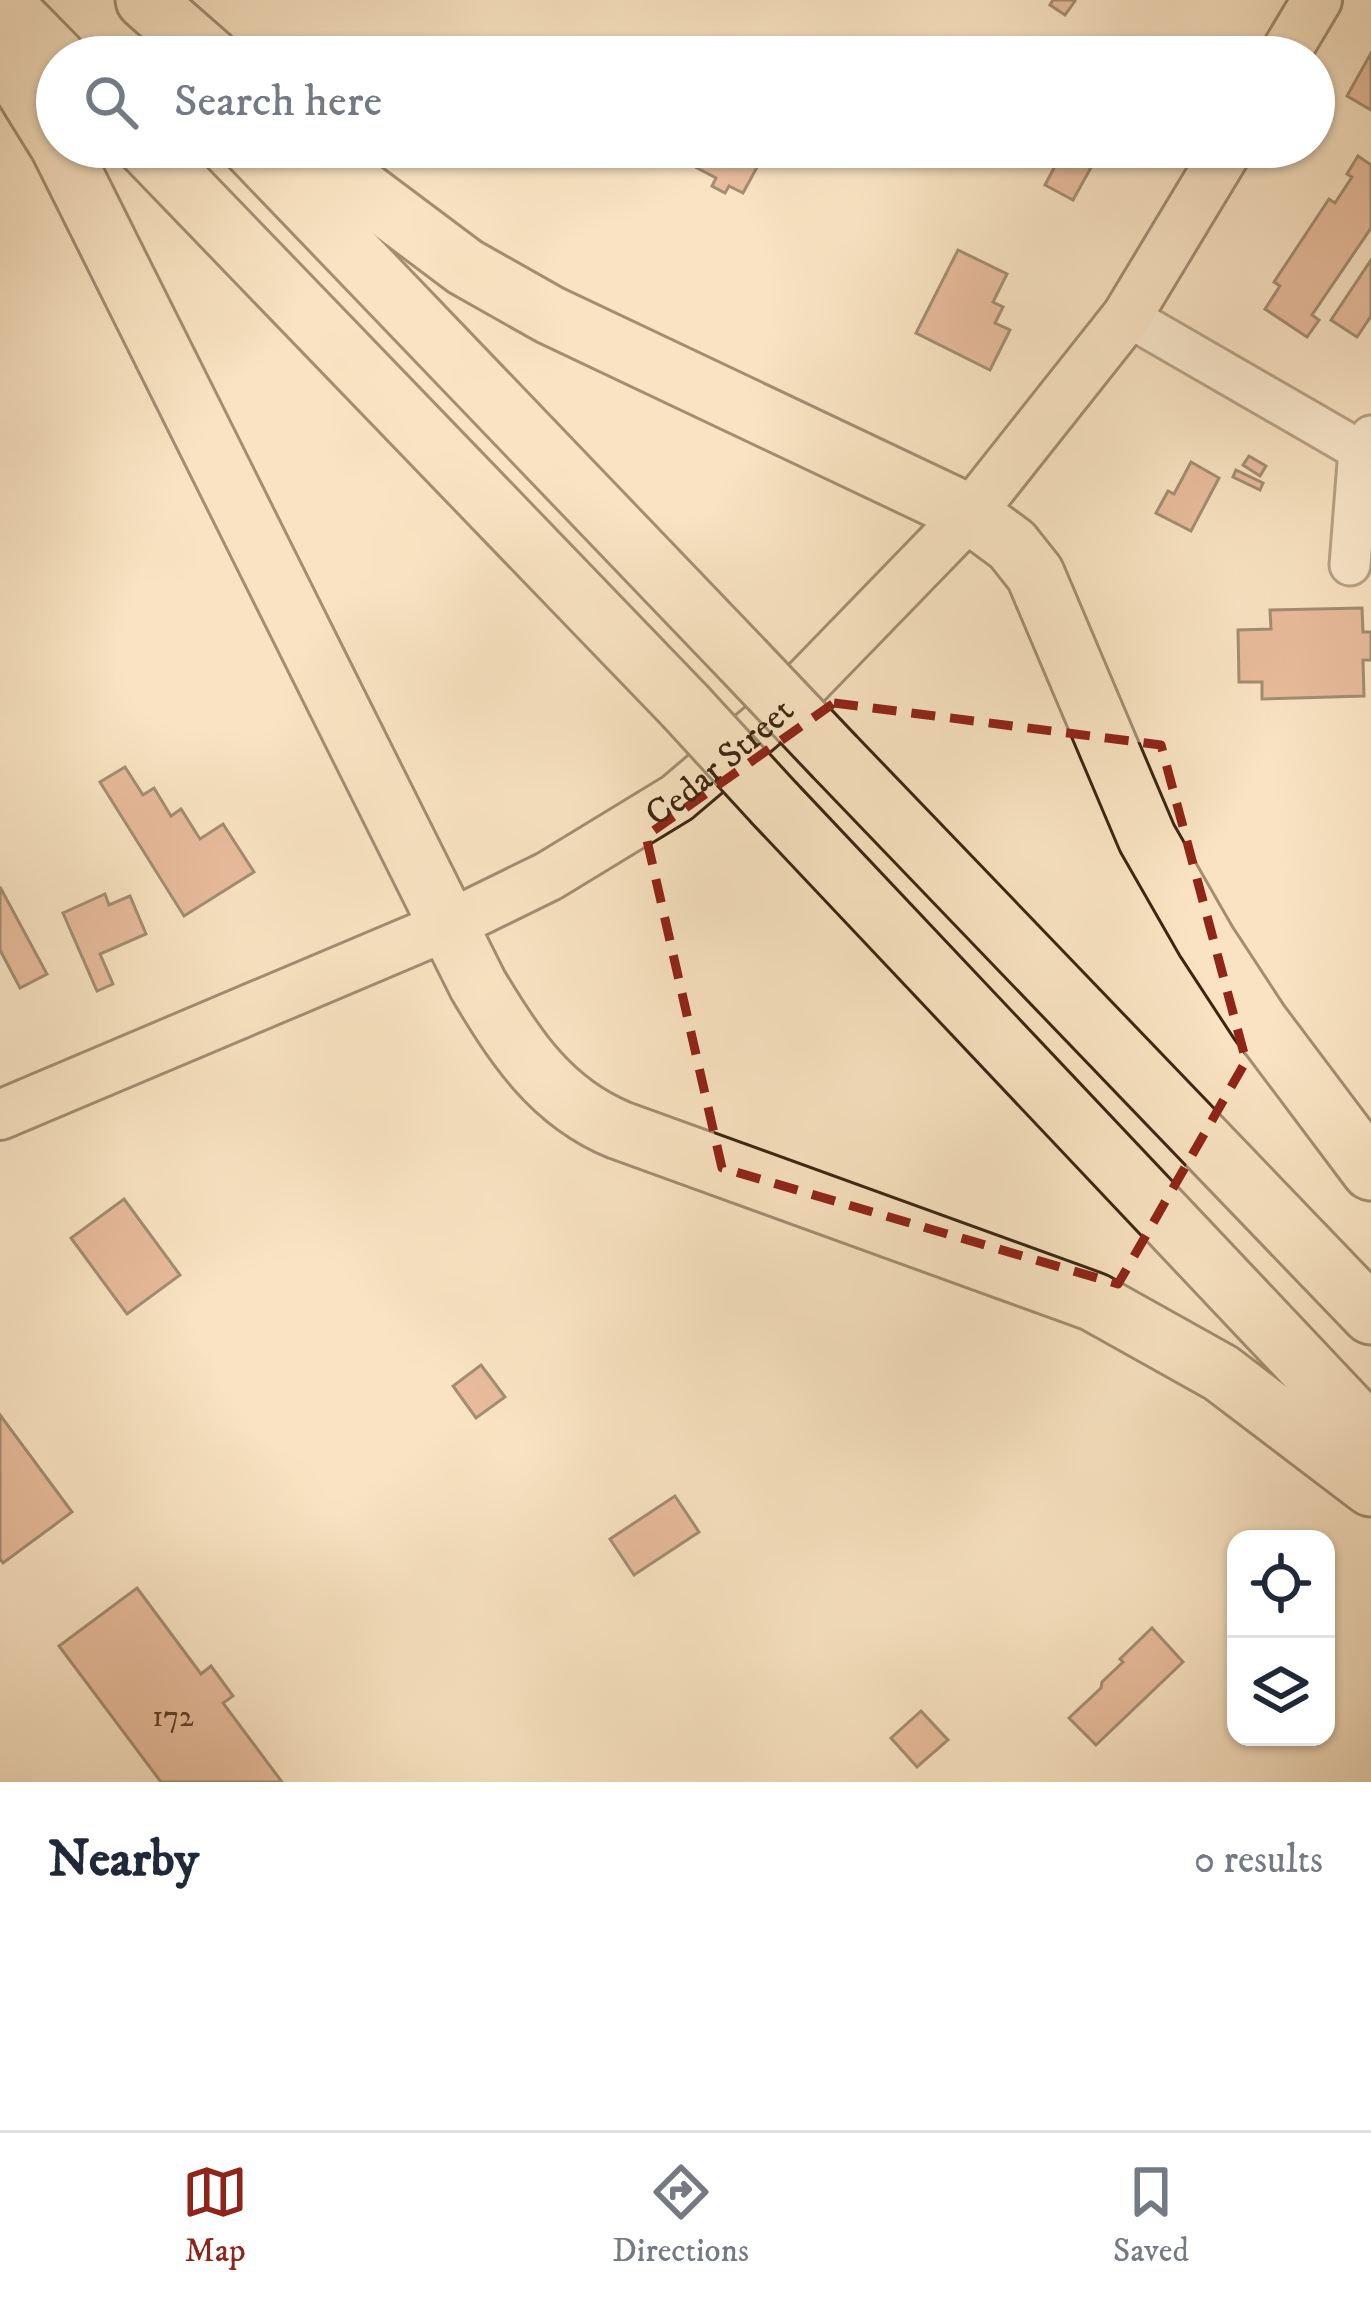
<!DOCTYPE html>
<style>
body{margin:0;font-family:"IM FELL DW Pica",serif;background:#f6f6f7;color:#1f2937}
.controls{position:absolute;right:36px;bottom:36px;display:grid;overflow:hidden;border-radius:24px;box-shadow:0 3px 9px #0004}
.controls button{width:108px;height:108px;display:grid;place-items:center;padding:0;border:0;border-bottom:3px solid #e0e1e3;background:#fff;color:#1f2937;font:60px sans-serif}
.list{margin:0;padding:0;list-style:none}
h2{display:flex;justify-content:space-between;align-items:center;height:156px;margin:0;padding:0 48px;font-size:51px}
h2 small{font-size:39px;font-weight:400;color:#747a83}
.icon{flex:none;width:66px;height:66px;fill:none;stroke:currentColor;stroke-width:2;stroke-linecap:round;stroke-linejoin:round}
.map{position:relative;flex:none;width:1371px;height:1782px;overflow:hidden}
.search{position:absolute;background:#fff;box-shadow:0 3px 9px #0004;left:36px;right:36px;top:36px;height:132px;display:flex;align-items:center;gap:30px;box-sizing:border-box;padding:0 42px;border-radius:66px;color:#747a83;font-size:45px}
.sheet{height:348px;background:#fff}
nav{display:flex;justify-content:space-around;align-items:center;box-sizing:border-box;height:168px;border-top:3px solid #e0e1e3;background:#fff;font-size:33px;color:#747a83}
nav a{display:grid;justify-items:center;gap:6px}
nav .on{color:#8f2418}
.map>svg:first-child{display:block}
.building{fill:#d28d6e;stroke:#3a2611;stroke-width:3}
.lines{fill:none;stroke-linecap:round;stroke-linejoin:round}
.minor-casing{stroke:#6a553d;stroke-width:45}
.major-casing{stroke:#3a2611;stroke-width:54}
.highway-casing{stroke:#3a2611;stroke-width:63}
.minor{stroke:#fbedd7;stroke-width:39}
.major{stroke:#f9e3c2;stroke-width:48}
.highway{stroke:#f9e3c2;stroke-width:57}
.highway-bridge-casing{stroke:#3a2611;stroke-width:63;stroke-linecap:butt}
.highway-bridge{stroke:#f9e3c2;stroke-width:57}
.marked{fill:none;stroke:#8f2418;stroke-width:9;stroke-dasharray:24 15;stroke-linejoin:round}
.labels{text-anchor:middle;stroke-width:12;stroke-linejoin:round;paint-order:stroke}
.number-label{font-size:30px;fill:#604028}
.street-label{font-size:36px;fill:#3a2611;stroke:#fbedd7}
</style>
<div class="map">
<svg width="1371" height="1782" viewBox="0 0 1371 1782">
<rect width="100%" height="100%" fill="#f9e3c2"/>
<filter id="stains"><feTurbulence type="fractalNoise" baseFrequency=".00167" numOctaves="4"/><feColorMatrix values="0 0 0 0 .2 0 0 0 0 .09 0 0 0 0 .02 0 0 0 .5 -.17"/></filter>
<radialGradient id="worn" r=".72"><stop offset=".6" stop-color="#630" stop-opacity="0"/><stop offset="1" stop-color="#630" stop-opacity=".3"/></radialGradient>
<!-- building -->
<g class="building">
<polygon points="1053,0 1074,0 1075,1 1065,15 1050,5"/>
<polygon points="1371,53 1371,110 1347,96"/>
<polygon points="692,147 743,148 768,147 743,193 729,186 725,193 712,186 716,178 697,168 705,154"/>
<polygon points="1065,147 1082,147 1098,155 1073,200 1045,185"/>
<polygon points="1358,156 1371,165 1371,228 1312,315 1319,320 1307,337 1265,309 1280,286 1274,282 1329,199 1335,203 1352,177 1347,174"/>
<polygon points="958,250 1007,274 993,302 1003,307 995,323 1010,330 990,370 916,333"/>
<polygon points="1371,260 1371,316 1357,337 1331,320"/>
<polygon points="1249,456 1266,466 1260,476 1243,465"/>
<polygon points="1191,462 1219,478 1191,531 1156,513 1168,491 1174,494"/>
<polygon points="1236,470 1263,483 1260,490 1233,477"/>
<polygon points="1362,608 1363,632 1371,632 1371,660 1363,660 1364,696 1262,699 1262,682 1239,682 1238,630 1271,629 1270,610"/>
<polygon points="125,767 143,795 154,788 171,816 181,809 200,839 223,824 254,872 184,916 100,782"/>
<polygon points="0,887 47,974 20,988 0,950"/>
<polygon points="105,894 109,905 130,896 146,934 100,954 113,984 97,991 63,913"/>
<polygon points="124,1199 180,1275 127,1314 71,1238"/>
<polygon points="481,1365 505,1397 476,1418 453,1386"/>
<polygon points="0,1415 72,1512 3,1563 0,1559"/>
<polygon points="675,1496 699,1532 634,1575 610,1539"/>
<polygon points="137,1588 201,1674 211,1666 233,1696 223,1703 282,1782 161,1782 59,1646"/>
<polygon points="1152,1628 1183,1662 1096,1745 1069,1718 1101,1688 1102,1682 1123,1662 1120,1659"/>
<polygon points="921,1711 948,1740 917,1767 891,1738"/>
</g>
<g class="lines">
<!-- minor casing -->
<g class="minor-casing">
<g id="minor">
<polyline points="1127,316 1359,450 1371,436"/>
<polyline points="1350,565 1359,450"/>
</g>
</g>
<!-- major casing -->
<g class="major-casing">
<g id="major">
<polyline points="1283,57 1317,0"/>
<path id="s1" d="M0 1115 449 925 549 876 677 798 776 714 970 514 1127 316 1229 147"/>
</g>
</g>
<!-- highway casing -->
<g class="highway-casing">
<g id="highway">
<polyline points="0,0 57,58"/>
<polyline points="145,0 210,57"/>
<polyline points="0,50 57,142"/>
<path d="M60 147 478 985C515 1047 551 1102 619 1130L1094 1302 1221 1373 1371 1487"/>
<polyline points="146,147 685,706"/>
<polyline points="251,147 742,659"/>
<polyline points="312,147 353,183 465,267 550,315 970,514 1012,545 1035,574 1147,838 1206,941 1259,1022 1371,1171"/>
<polyline points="835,757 1371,1315"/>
<polyline points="775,804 1371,1435"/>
</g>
</g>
<!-- minor -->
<use href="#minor" class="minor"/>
<!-- major -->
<use href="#major" class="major"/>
<!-- highway -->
<use href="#highway" class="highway"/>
<!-- highway-bridge casing -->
<g class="highway-bridge-casing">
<g id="highway-bridge">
<polyline points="742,659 835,757"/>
<polyline points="685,706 775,804"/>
</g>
</g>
<!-- highway-bridge -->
<use href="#highway-bridge" class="highway-bridge"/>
</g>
<!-- marked area -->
<path d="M0 0H1371V1782H0ZM834 703 1161 745 1246 1061 1118 1284 722 1168 646 836Z" fill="#f9e3c2" fill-opacity=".55" fill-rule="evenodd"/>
<path class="marked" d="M834 703 1161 745 1246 1061 1118 1284 722 1168 646 836Z"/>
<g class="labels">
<!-- number labels -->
<g class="number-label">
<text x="173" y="1726">172</text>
</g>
<!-- street labels -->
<g class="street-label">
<text dy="13" stroke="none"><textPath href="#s1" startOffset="804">Cedar Street</textPath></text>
</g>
</g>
<rect width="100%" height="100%" filter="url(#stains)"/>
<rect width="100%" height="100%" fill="url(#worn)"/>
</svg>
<div class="controls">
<button><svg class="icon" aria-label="locate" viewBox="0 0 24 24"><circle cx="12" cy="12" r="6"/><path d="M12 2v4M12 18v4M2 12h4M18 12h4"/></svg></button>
<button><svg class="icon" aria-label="layers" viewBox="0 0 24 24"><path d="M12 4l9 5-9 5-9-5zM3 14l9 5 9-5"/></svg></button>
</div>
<div class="search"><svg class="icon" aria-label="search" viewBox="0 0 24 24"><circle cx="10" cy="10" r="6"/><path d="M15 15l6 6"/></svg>Search here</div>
</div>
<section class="sheet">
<h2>Nearby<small>0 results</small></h2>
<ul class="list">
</ul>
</section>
<nav>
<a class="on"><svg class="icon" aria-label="map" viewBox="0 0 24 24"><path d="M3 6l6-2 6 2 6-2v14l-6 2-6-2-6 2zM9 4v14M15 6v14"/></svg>Map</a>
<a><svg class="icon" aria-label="directions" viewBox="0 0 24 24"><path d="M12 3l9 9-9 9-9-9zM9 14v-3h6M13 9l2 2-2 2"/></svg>Directions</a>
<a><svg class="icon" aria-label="saved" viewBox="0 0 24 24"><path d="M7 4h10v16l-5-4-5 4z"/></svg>Saved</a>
</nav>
